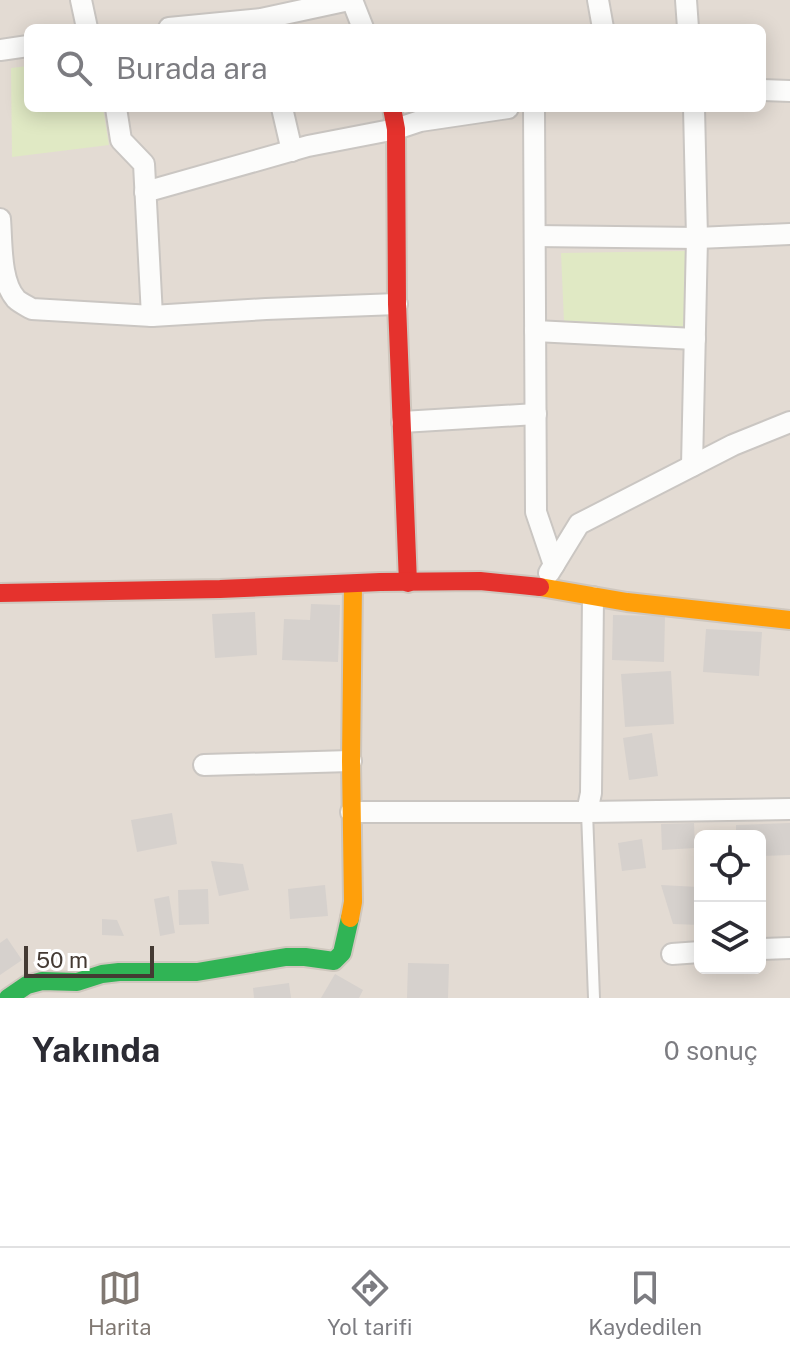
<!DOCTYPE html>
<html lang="tr">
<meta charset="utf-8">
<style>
body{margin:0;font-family:"Public Sans",sans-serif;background:#f2f2f3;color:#2b2b33}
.controls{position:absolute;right:24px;bottom:24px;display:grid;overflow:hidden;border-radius:12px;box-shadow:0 4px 20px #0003}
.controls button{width:72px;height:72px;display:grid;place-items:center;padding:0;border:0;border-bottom:2px solid #e1e1e2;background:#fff;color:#2b2b33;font:40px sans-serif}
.scale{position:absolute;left:24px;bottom:20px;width:130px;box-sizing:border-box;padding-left:8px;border:4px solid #443a33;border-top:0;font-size:22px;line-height:28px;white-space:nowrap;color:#443a33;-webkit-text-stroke:6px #fff;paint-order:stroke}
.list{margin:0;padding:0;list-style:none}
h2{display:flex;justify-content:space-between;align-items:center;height:104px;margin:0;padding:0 32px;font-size:34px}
h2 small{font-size:26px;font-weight:400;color:#7c7c81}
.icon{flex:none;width:44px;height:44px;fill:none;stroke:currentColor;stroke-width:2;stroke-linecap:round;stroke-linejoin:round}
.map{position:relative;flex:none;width:790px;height:998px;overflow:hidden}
.search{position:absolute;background:#fff;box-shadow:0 4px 20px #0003;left:24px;right:24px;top:24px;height:88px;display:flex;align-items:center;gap:20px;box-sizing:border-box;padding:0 28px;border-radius:12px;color:#7c7c81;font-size:30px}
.sheet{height:248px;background:#fff}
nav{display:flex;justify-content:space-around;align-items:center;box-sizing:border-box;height:112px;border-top:2px solid #e1e1e2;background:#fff;font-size:22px;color:#7c7c81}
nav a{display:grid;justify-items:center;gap:4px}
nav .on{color:#807872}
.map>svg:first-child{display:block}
.residential{fill:#e3dbd3;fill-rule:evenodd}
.green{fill:#e0e9c4}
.building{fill:#d6d1cd}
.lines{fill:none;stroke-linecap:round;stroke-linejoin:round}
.lane-casing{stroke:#cac6c2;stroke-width:14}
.street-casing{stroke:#cac6c2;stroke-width:24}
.fast-casing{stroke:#cfc7be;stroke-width:22}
.slow-casing{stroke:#cfc7be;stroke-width:22}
.jam-casing{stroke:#cfc7be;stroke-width:22}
.lane{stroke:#fcfcfb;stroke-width:10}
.street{stroke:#fcfcfb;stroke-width:20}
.fast{stroke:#30b455;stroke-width:18}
.slow{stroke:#ff9f0a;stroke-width:18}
.jam{stroke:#e5322d;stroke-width:18}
</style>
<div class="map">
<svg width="790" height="998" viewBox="0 0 790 998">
<rect width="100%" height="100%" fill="#eeeae6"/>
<!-- residential -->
<path class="residential" d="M0 0H790V998H0ZM28 28H762V108H28ZM700 836H760V968H700Z"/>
<!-- green -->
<g class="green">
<polygon points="28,66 28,108 103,108 109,145 12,157 11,68"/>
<polygon points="685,251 685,330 564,322 561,253"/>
</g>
<!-- building -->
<g class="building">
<polygon points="311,604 340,605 338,662 282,660 284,619 310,620"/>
<polygon points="255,612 257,655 215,658 212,614"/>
<polygon points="613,615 665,616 664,662 612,660"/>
<polygon points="706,629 762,632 759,676 703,672"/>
<polygon points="671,671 674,724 625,727 621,674"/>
<polygon points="652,733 658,776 629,780 623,738"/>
<polygon points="172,813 177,844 137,852 131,820"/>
<polygon points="694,823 695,848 662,850 661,824"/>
<polygon points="790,823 790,855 760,856 760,836 736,836 736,825"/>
<polygon points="642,839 646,868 622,871 618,843"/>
<polygon points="211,861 243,864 249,890 219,896"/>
<polygon points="325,885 328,916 290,919 288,889"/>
<polygon points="661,885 698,887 700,895 700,925 673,924"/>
<polygon points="208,889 209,924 179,925 178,890"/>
<polygon points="169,896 175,933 160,936 154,899"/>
<polygon points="102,919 117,920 124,936 102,935"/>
<polygon points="7,938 22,960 0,975 0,943"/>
<polygon points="408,963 449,964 448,998 407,998"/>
<polygon points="335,974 363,990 359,998 321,998"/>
<polygon points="289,983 291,998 254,998 253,988"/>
</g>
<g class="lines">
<!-- lane casing -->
<g class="lane-casing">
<polyline id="lane" points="587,812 594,998"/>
</g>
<!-- street casing -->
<g class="street-casing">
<g id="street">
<polyline points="81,0 87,28"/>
<polyline points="352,0 363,28"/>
<polyline points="598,0 603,28"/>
<polyline points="686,0 688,28"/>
<polyline points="169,28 261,19 349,0"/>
<polyline points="0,50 28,46"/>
<polyline points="762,90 790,91"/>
<polyline points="116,108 121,140 144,164 152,316"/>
<polyline points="282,108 292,151"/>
<polyline points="534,108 536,512 554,565"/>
<polyline points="145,192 308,146 396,129 420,121 508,108"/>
<path d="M0 219C2 244 0 281 16 299 20 303 27 306 32 309L152 316 266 309 397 304"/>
<polyline points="535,236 697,238 790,234"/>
<polyline points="535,331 695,339"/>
<polyline points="402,422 536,414"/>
<polyline points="692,466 697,238 694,108"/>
<polyline points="549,573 579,524 733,445 790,422"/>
<polyline points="593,597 591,793 587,812 790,809"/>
<polyline points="204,765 351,761"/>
<polyline points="351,812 587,812"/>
<polyline points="760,949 790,948"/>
<polyline points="672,954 700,952"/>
</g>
</g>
<!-- fast casing -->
<g class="fast-casing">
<polyline id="fast" points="8,998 27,985 42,981 77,982 102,974 119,972 197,972 286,957 305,957 334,961 342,953 350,918"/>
</g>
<!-- slow casing -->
<g class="slow-casing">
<g id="slow">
<polyline points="540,587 627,602 790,620"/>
<polyline points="350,918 353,902 351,761 353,584"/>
</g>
</g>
<!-- jam casing -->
<g class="jam-casing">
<g id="jam">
<polyline points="392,108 396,129 397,304 408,583"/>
<polyline points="0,593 220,589 380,582 480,581 540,587"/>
</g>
</g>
<!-- lane -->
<use href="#lane" class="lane"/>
<!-- street -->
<use href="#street" class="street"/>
<!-- fast -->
<use href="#fast" class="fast"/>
<!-- slow -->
<use href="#slow" class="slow"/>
<!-- jam -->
<use href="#jam" class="jam"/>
</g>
</svg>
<div class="controls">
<button><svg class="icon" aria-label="locate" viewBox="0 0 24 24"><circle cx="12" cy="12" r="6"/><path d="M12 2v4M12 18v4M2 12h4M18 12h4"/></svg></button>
<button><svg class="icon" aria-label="layers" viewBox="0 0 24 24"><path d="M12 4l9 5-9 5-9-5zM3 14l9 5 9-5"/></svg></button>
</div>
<div class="scale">50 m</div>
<div class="search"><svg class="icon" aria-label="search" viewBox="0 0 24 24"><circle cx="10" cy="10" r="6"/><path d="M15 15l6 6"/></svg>Burada ara</div>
</div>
<section class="sheet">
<h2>Yakında<small>0 sonuç</small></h2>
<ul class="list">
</ul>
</section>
<nav>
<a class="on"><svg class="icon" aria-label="map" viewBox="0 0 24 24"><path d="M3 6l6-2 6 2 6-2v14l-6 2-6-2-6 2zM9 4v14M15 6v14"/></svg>Harita</a>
<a><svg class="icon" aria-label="directions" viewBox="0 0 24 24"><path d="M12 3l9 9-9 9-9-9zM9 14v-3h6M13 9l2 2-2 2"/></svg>Yol tarifi</a>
<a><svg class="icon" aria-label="saved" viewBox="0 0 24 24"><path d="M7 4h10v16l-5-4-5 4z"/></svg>Kaydedilen</a>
</nav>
